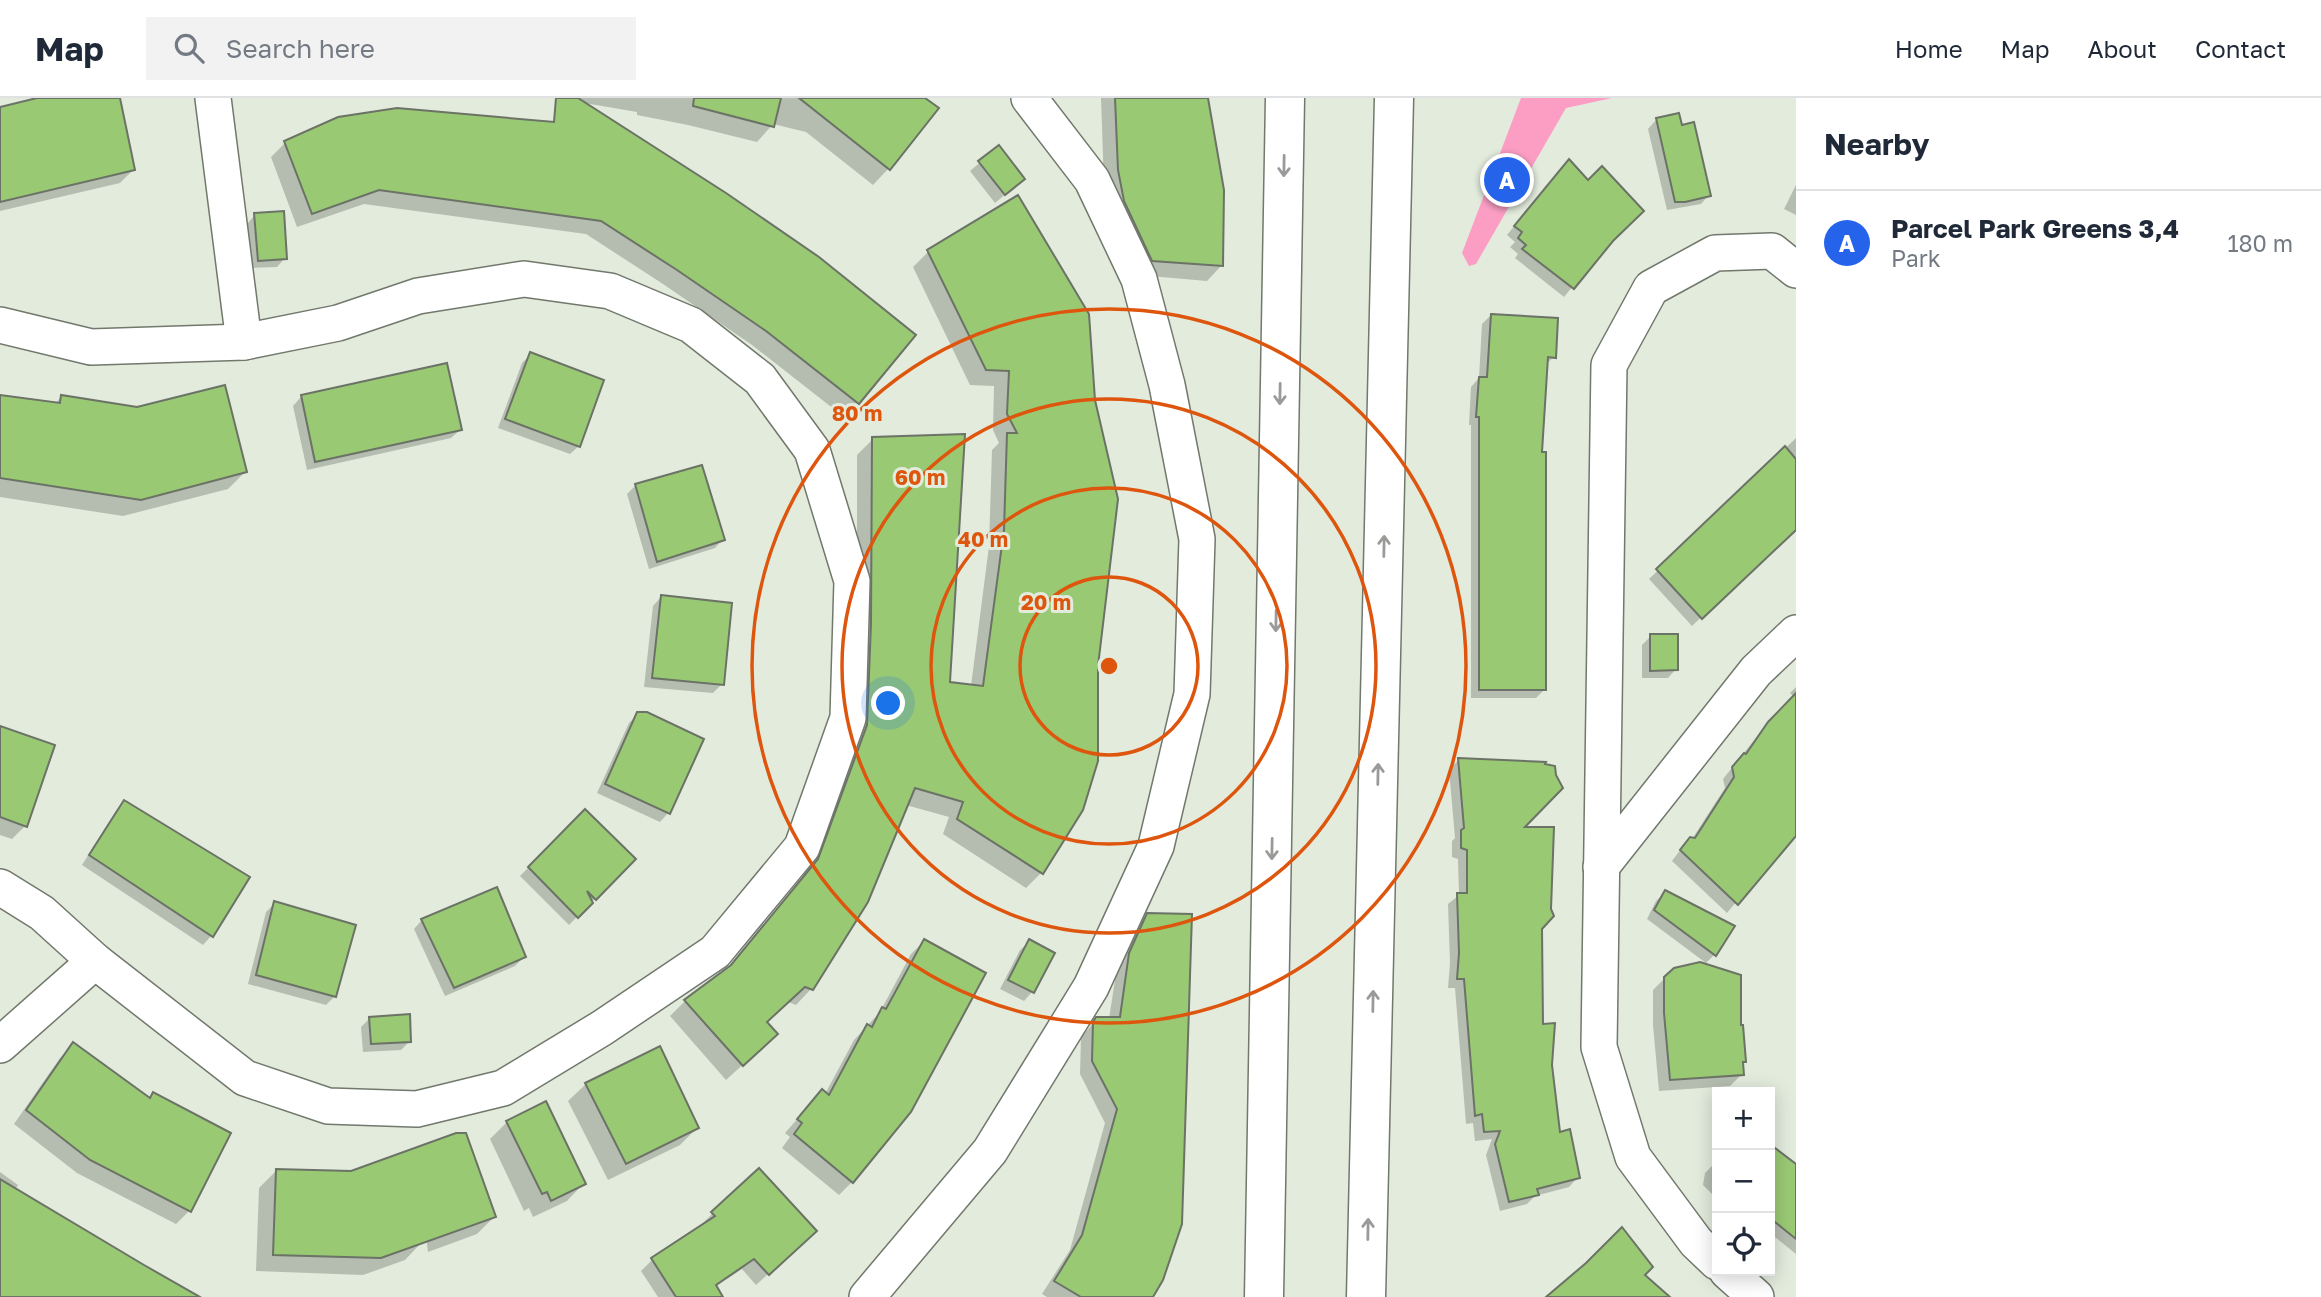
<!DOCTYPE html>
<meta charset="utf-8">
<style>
body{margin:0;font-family:"Golos Text",sans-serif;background:#f2f2f3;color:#1f2937}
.controls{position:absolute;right:21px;bottom:21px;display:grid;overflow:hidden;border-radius:0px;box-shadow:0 4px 18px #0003}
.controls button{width:63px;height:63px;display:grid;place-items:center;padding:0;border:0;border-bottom:2px solid #e0e1e3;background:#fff;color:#1f2937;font:35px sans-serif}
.you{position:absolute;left:889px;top:606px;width:24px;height:24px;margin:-18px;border:5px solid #fff;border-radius:50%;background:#1a73e8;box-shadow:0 0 0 10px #1a73e833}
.badge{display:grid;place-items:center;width:46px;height:46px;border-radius:50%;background:#2563eb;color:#fff;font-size:23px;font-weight:700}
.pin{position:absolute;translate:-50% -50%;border:4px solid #fff;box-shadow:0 2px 7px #0006}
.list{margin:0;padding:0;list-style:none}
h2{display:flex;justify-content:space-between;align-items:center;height:91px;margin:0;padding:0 28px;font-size:30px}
h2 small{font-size:23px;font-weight:400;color:#747a83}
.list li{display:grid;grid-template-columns:46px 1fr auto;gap:21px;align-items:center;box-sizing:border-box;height:105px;padding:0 28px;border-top:2px solid #e0e1e3}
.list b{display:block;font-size:26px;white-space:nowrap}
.list p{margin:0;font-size:23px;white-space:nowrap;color:#747a83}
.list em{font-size:23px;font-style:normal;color:#747a83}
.icon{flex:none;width:38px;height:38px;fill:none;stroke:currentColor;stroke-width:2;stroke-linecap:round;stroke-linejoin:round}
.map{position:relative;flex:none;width:1796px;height:1199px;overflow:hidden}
header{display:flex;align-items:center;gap:42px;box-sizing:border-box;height:98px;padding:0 35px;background:#fff;border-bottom:2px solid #e0e1e3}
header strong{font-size:33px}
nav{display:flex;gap:38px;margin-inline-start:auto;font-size:24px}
.search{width:490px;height:63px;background:#f2f2f3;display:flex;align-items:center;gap:18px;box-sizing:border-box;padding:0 24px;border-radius:0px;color:#747a83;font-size:26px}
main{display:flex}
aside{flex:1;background:#fff}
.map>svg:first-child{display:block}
.green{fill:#fc9ec4}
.shadow{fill:#0003}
.building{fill:#9ac974;stroke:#6b7266;stroke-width:2}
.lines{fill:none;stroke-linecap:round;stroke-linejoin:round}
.street-casing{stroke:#71786c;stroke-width:38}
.secondary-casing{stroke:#71786c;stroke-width:41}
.street{stroke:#fff;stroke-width:35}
.secondary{stroke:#fff;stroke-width:38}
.oneway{stroke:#9a9b99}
.ring{fill:none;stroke:#de560d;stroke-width:3.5}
.centre{fill:#de560d;stroke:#e3ebdd;stroke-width:3.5}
.ring-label{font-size:21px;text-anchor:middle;font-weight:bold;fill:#de560d;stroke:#e3ebdd;stroke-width:6;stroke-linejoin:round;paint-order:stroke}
</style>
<header>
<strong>Map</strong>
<div class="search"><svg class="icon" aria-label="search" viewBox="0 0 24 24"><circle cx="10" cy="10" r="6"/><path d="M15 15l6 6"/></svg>Search here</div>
<nav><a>Home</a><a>Map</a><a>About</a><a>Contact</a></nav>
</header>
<main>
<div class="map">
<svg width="1796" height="1199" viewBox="0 0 1796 1199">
<rect width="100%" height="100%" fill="#e3ebdd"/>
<!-- green -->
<polygon class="green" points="1521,0 1612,0 1566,10 1476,166 1469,168 1462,155"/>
<!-- shadow -->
<g class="shadow">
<polygon points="49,0 118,0 133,72 120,85 0,113 0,11"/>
<polygon points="555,0 921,0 936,10 888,71 873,87 806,34 773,26 757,44 688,27 637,17 637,14"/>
<polygon points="1101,0 1207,0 1221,168 1207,183 1138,177 1104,88"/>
<polygon points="1677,17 1709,97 1701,106 1667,112 1648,31 1656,22"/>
<polygon points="338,21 913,237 844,319 752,247 663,186 586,136 364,106 297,129 271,59 285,45"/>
<polygon points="998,49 1014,89 995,105 970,73"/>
<polygon points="1560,72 1609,144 1564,199 1515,160 1518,156 1510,149 1515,144 1507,137"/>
<polygon points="1796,87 1796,117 1784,111"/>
<polygon points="1017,99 1082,711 1041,775 1026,790 943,736 949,719 906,707 811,891 796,907 788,904 766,924 760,951 726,982 670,918 685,903 725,873 803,779 852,644 857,541 857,357 873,341 949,586 971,588 989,448 992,352 999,345 993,332 994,288 970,287 913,169 928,154"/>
<polygon points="255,117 285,160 277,169 250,170 247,126"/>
<polygon points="1491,217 1554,259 1545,267 1540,356 1544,592 1536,600 1471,600 1471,327 1469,327 1471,289 1479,280 1482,226"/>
<polygon points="531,256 579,348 570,356 498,330 522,265"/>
<polygon points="0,299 55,306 61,299 246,373 228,391 123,418 0,399"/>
<polygon points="301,299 460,332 451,340 307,372 293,308"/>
<polygon points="1796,340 1796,429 1692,528 1649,481"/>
<polygon points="636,387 723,441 715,450 649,471 627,396"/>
<polygon points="661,499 722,586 713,595 644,589 653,508"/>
<polygon points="1651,538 1676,571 1668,580 1642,580 1642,547"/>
<polygon points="1796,589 1796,731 1727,815 1672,763 1681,751 1692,741 1725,690 1723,681 1759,636 1794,599 1790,595"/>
<polygon points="638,616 668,715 660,724 597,695 629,625"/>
<polygon points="0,630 25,728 12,741 0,737"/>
<polygon points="1459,662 1521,730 1540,830 1541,928 1551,967 1558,1036 1578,1079 1569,1089 1535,1098 1527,1106 1500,1113 1486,1057 1492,1041 1475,1043 1473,1025 1466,1026 1455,890 1448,890 1450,865 1448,806 1459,797 1458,761 1452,759 1452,743 1455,740 1449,671"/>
<polygon points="124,704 248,779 211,838 203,847 82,767 116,713"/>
<polygon points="585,713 633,761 569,827 520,778"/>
<polygon points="1665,794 1714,857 1706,865 1647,821 1656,803"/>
<polygon points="275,805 335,898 326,907 248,886 266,814"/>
<polygon points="1148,816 1151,1199 1047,1199 1042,1196 1070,1152 1105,1025 1080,976 1081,939 1097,921 1109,921 1117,869 1135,829"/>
<polygon points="422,822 524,859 515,868 445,898 414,831"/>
<polygon points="924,843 852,1084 839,1097 782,1050 790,1039 785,1035 822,993 825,996 854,942 880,914 911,856"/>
<polygon points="1029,844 1052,856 1032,894 1024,903 1000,891 1020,852"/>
<polygon points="1674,871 1744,963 1741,966 1742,976 1730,988 1659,993 1653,927 1653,892"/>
<polygon points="370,920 410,943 401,952 363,954 361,929"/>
<polygon points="73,947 149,1001 154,996 189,1113 176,1126 77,1075 14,1026 60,960"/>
<polygon points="586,986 697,1030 680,1047 608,1082 568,1003"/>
<polygon points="507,1024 584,1085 567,1103 533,1119 529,1110 524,1113 490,1041"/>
<polygon points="1770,1029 1776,1053 1796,1069 1796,1156 1770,1135"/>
<polygon points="1717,1063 1717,1101 1703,1087 1705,1075"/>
<polygon points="277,1072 494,1119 477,1136 428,1154 425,1131 422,1144 405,1162 363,1177 256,1173 259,1090"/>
<polygon points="0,1074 18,1087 15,1092 188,1199 0,1199"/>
<polygon points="713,1115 803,1144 756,1187 742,1171 715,1189 721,1199 658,1199 641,1173 652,1162 703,1128 702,1126"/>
</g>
<!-- building -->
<g class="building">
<polygon points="37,0 120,0 135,72 0,104 0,9"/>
<polygon points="556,0 578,0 726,95 819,159 916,237 859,306 766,233 677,172 601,123 379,92 312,116 284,43 338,19 397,10 554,24"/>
<polygon points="694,0 781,0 774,29 693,8"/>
<polygon points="799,0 925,0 939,10 890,72"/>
<polygon points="1115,0 1208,0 1224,92 1223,168 1152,163 1124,103 1118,72"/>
<polygon points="1679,15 1682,27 1694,24 1711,98 1685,104 1675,104 1656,20"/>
<polygon points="999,47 1025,81 1005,97 978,63"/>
<polygon points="1569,61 1588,82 1602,68 1644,113 1613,143 1574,191 1522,151 1526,147 1518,140 1522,134 1514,128"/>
<polygon points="1018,97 1089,216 1095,302 1118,401 1098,568 1098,663 1083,712 1043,776 957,721 963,704 915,690 868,804 813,892 805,889 767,924 778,936 743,968 684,902 731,867 818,761 867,627 871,525 872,339 965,336 950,584 983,588 1004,432 1007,335 1017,335 1007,316 1009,273 986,272 927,152"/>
<polygon points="284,113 287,161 258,163 254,115"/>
<polygon points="1491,216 1558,220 1556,260 1548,259 1542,354 1546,354 1546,592 1479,592 1479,319 1476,319 1479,279 1487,279"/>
<polygon points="530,254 604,282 580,349 505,321"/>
<polygon points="447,265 462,332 315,364 301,297"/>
<polygon points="225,287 247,374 141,402 0,380 0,297 60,305 61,297 137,309"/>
<polygon points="1785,348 1796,361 1796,432 1702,521 1656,471"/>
<polygon points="702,367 725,442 657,464 635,386"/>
<polygon points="661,497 732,505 724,587 652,580"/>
<polygon points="1650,536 1678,536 1678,572 1650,573"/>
<polygon points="1796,595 1796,738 1738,807 1680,752 1690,739 1695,740 1734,679 1732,669 1744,655 1746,656 1768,624"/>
<polygon points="637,614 647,614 704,641 670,716 605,686"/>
<polygon points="0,628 55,647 27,729 0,719"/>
<polygon points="1458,660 1546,664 1545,666 1555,668 1556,677 1563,690 1525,729 1554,729 1551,811 1554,818 1542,831 1543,926 1555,925 1552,967 1560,1034 1570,1031 1580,1080 1537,1091 1539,1097 1509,1104 1495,1046 1500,1033 1484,1034 1482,1016 1475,1018 1464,881 1457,881 1459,855 1457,795 1467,795 1467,752 1461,750 1461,732 1464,730"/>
<polygon points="124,702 250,779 213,839 89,757"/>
<polygon points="585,711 636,761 596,802 587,793 593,805 578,820 528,769"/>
<polygon points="497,789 526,859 454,890 421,821"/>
<polygon points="1665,792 1735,828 1716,858 1654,812"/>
<polygon points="274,803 356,827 336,899 256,877"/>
<polygon points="1147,815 1192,816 1182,1126 1163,1182 1153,1199 1081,1199 1054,1183 1082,1137 1117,1011 1092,963 1093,924 1096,919 1120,919 1129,855"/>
<polygon points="924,841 986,875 911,1014 853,1085 794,1036 802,1025 797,1021 822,991 829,997 867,926 872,929 882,909 886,911"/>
<polygon points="1029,841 1055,855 1034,895 1008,882"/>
<polygon points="1700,864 1741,877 1741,927 1743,927 1746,964 1743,964 1744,977 1670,982 1664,915 1664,879 1674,870"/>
<polygon points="410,916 411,944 371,946 369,919"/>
<polygon points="73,944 150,1000 153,994 231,1035 191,1114 90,1062 26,1012"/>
<polygon points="660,948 699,1030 626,1066 585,985"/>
<polygon points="546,1003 586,1086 551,1103 547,1094 542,1096 506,1023"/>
<polygon points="456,1035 466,1035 496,1119 381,1160 273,1157 276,1071 351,1073"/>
<polygon points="1770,1046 1796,1066 1796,1141 1770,1120"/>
<polygon points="759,1070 817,1133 769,1177 754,1161 716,1187 723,1199 676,1199 651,1160 715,1118 711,1114"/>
<polygon points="0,1081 144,1167 200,1199 0,1199"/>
<polygon points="1622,1129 1653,1169 1645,1177 1670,1199 1546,1199 1586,1165"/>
</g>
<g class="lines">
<!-- street casing -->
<g class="street-casing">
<g id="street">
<polyline points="213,0 244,244"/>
<polyline points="0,227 91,249 244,244 338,225 418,198 524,181 610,193 691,227 760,281 812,352 852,483 848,620 802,749 715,854 602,930 503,990 417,1011 328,1008 245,980 95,863 42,815 0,789"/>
<polyline points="1601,769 1756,573 1796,535"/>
<polyline points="0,947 95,863"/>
<polyline points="1717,1164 1696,1144 1633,1059 1599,949 1609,267 1651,190 1715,155 1772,153 1796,172"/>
<polyline points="1727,1173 1756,1199"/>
<polyline points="867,1199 990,1053 1091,889 1156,748 1192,596 1197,441 1167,287 1139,181 1092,82 1029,0"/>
</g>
</g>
<!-- secondary casing -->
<g class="secondary-casing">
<g id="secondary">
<polyline points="1264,1199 1285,0"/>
<polyline points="1366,1199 1394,0"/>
</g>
</g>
<!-- street -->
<use href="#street" class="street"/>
<!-- secondary -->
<use href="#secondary" class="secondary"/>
</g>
<!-- one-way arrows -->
<defs><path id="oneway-shaft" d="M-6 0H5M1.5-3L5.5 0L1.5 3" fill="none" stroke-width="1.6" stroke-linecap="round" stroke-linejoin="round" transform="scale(1.75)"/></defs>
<g class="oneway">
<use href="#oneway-shaft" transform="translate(1284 68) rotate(91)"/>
<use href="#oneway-shaft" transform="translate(1280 296) rotate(91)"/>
<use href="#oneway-shaft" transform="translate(1384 448) rotate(-89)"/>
<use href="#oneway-shaft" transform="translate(1276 523) rotate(91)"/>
<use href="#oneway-shaft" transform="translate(1378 676) rotate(-89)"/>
<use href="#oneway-shaft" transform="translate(1272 751) rotate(91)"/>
<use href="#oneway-shaft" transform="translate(1373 903) rotate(-89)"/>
<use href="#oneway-shaft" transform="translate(1368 1131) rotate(-89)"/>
</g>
<!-- distance rings -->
<g class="ring">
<circle cx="1109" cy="568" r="89"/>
<circle cx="1109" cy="568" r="178"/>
<circle cx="1109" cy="568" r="267"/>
<circle cx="1109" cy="568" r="357"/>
</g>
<circle cx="1109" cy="568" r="10" class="centre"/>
<g class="ring-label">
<text x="857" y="323">80 m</text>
<text x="920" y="387">60 m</text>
<text x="983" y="449">40 m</text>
<text x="1046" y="512">20 m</text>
</g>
</svg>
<div class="controls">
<button>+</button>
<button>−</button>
<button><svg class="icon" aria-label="locate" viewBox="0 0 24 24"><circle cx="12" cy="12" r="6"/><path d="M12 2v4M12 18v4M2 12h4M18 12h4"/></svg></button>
</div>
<div class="you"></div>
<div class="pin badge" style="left:1507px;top:82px">A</div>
</div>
<aside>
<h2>Nearby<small></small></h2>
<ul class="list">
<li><span class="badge">A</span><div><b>Parcel Park Greens 3,4</b><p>Park</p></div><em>180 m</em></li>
</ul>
</aside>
</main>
